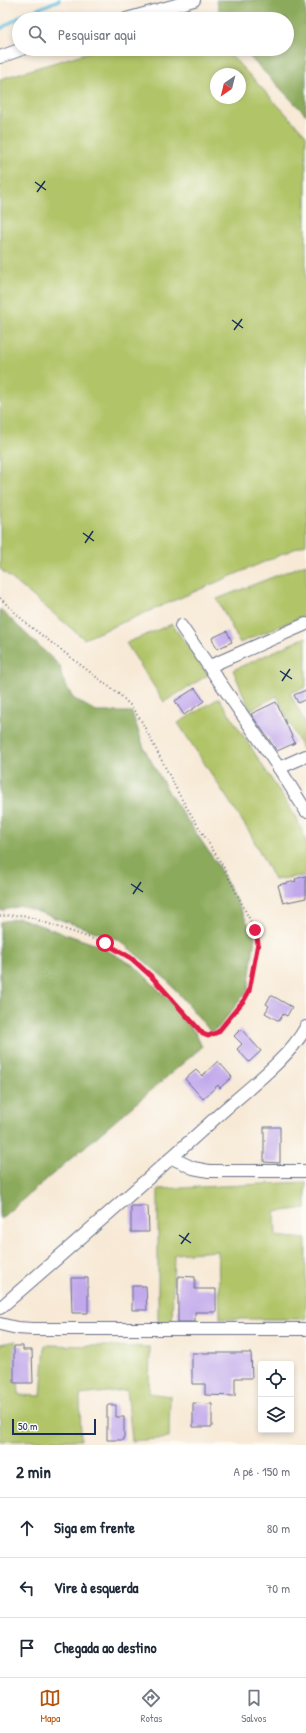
<!DOCTYPE html>
<html lang="pt">
<meta charset="utf-8">
<style>
body{margin:0;font-family:"Patrick Hand",sans-serif;background:#f2f2f3;color:#1f2937}
.controls{position:absolute;right:12px;bottom:12px;display:grid;overflow:hidden;border-radius:4px;box-shadow:0 2px 6px #0003}
.controls button{width:36px;height:36px;display:grid;place-items:center;padding:0;border:0;border-bottom:1px solid #e0e1e3;background:#fff;color:#1f2937;font:20px sans-serif}
.compass{position:absolute;left:210px;top:68px;width:36px;height:36px;border-radius:50%;background:#fff;box-shadow:0 2px 6px #0003;rotate:215deg}
.scale{position:absolute;left:12px;bottom:10px;width:84px;box-sizing:border-box;padding-left:4px;border:2px solid #1b2f5e;border-top:0;font-size:11px;line-height:14px;white-space:nowrap;color:#1b2f5e;-webkit-text-stroke:3px #fdfcf7;paint-order:stroke}
.stop{position:absolute;width:12px;height:12px;margin:-9px;border:3px solid #e11d48;border-radius:50%;background:#fff}
.stop.end{background:#e11d48;border-color:#fff;box-shadow:0 1px 4px #0008}
.list{margin:0;padding:0;list-style:none}
h2{display:flex;justify-content:space-between;align-items:center;height:52px;margin:0;padding:0 16px;font-size:17px}
h2 small{font-size:13px;font-weight:400;color:#747a83}
.list li{display:grid;grid-template-columns:26px 1fr auto;gap:12px;align-items:center;box-sizing:border-box;height:60px;padding:0 16px;border-top:1px solid #e0e1e3}
.list b{display:block;font-size:15px;white-space:nowrap}
.list em{font-size:13px;font-style:normal;color:#747a83}
.icon{flex:none;width:22px;height:22px;fill:none;stroke:currentColor;stroke-width:2;stroke-linecap:round;stroke-linejoin:round}
.map{position:relative;flex:none;width:306px;height:1445px;overflow:hidden}
.search{position:absolute;background:#fff;box-shadow:0 2px 6px #0003;left:12px;right:12px;top:12px;height:44px;display:flex;align-items:center;gap:10px;box-sizing:border-box;padding:0 14px;border-radius:22px;color:#747a83;font-size:15px}
.sheet{height:232px;background:#fff}
nav{display:flex;justify-content:space-around;align-items:center;box-sizing:border-box;height:56px;border-top:1px solid #e0e1e3;background:#fff;font-size:11px;color:#747a83}
nav a{display:grid;justify-items:center;gap:2px}
nav .on{color:#b45309}
.map>svg:first-child{display:block}
.green{fill:#b1c468;stroke:#667a63;fill-rule:evenodd}
.forest{fill:#8caa5c;stroke:#546c5d}
.lines{fill:none;stroke-linecap:round;stroke-linejoin:round}
.stream{stroke:#61bedf;stroke-width:3.5}
.building{fill:#c2a9eb}
.street-casing{stroke:#687088;stroke-width:14}
.path{stroke:#687088;stroke-width:2;stroke-dasharray:1 3;stroke-linecap:butt}
.street{stroke:#fff;stroke-width:12}
.route{stroke:#e11d48;stroke-width:5}
.ticks{fill:none;stroke:#1b2f5e;stroke-width:1.5}
</style>
<div class="map">
<svg width="306" height="1445" viewBox="0 0 306 1445">
<rect width="100%" height="100%" fill="#fdfcf7"/>
<filter id="ink" filterUnits="userSpaceOnUse"><feTurbulence type="fractalNoise" baseFrequency=".025" numOctaves="2"/><feDisplacementMap in="SourceGraphic" scale="8" xChannelSelector="R" yChannelSelector="G"/><feConvolveMatrix kernelMatrix="1 2 1 2 8 2 1 2 1" color-interpolation-filters="sRGB"/></filter>
<filter id="wash" filterUnits="userSpaceOnUse"><feTurbulence type="fractalNoise" baseFrequency=".012" numOctaves="4" result="noise"/><feDisplacementMap in="SourceGraphic" scale="16" xChannelSelector="R" yChannelSelector="G"/><feGaussianBlur stdDeviation="0.9" result="paint"/><feColorMatrix in="noise" values="0 0 0 0 0 0 0 0 0 0 0 0 0 0 0 0 0 1.4 0 .05"/><feComposite in="paint" operator="in"/></filter>
<g filter="url(#wash)">
<rect width="100%" height="100%" fill="#f7e9d5"/>
<!-- green -->
<g class="green">
<path d="M99 49H225L306 135V544L84 639 0 569V79ZM216 74H240V98H216Z"/>
<polygon points="306,564 306,615 240,643 217,599"/>
<polygon points="172,624 208,675 164,702 126,643"/>
<polygon points="306,637 306,687 290,693 306,725 306,748 302,749 277,696 250,710 233,670"/>
<polygon points="219,698 297,819 306,840 306,875 274,880 250,833 178,723"/>
<polygon points="306,1182 306,1208 275,1212 276,1236 306,1239 306,1319 220,1319 218,1251 174,1254 172,1323 158,1323 158,1189"/>
<polygon points="16,1341 19,1395 41,1396 45,1345 150,1347 149,1393 170,1396 169,1438 132,1441 127,1390 80,1395 81,1440 0,1441 0,1344"/>
</g>
<!-- forest -->
<g class="forest">
<polygon points="216,0 306,0 306,115 242,49 287,49 287,19 222,19"/>
<polygon points="0,609 60,666 62,678 73,698 97,712 132,712 144,748 169,793 217,864 255,937 248,990 219,1027 211,1032 167,980 119,940 21,906 0,911"/>
<polygon points="19,918 97,945 135,966 170,1001 195,1032 202,1047 0,1219 0,922"/>
</g>
<g class="lines">
<!-- stream -->
<polyline class="stream" points="0,29 21,16 59,0"/>
</g>
<g id="blocks">
<!-- building -->
<g class="building">
<polygon points="227,631 232,642 217,649 212,638"/>
<polygon points="195,688 204,701 184,715 175,701"/>
<polygon points="306,690 306,699 298,703 294,695"/>
<polygon points="276,702 295,743 277,751 251,714"/>
<polygon points="306,876 306,898 283,903 278,885 296,881 295,879"/>
<polygon points="271,995 292,1007 287,1016 283,1014 279,1021 265,1013 269,1006 266,1004"/>
<polygon points="241,1029 261,1051 249,1062 237,1049 242,1044 234,1036"/>
<polygon points="218,1061 232,1077 220,1088 218,1085 203,1099 185,1079 196,1070 202,1076"/>
<polygon points="264,1127 280,1127 280,1163 264,1162"/>
<polygon points="131,1206 148,1206 149,1232 131,1232"/>
<polygon points="178,1276 195,1277 195,1289 216,1289 216,1312 195,1312 195,1322 178,1322"/>
<polygon points="71,1278 88,1278 88,1313 72,1313"/>
<polygon points="132,1286 146,1286 147,1310 132,1310"/>
<polygon points="14,1346 23,1346 23,1350 32,1350 33,1383 14,1383"/>
<polygon points="192,1353 251,1353 252,1378 235,1378 235,1396 205,1395 205,1384 192,1384"/>
<polygon points="193,1403 212,1404 212,1427 193,1427"/>
<polygon points="107,1405 116,1405 116,1417 124,1417 124,1440 107,1440"/>
</g>
</g>
</g>
<g filter="url(#ink)">
<use href="#blocks" fill-opacity="0" stroke="#687088" stroke-width="1"/>
<g class="lines">
<!-- street casing -->
<g class="street-casing">
<g id="street">
<polyline points="126,19 194,0"/>
<polyline points="0,57 22,49"/>
<polyline points="181,626 279,768 306,811"/>
<polyline points="210,666 306,624"/>
<polyline points="279,768 306,756"/>
<polyline points="172,1158 193,1168 209,1171 306,1171"/>
<path d="M0 1308C75 1243 150 1178 223 1111 249 1088 290 1057 306 1027"/>
<polyline points="0,1324 17,1328 33,1329 306,1329"/>
</g>
</g>
<!-- path -->
<polyline class="path" points="0,598 27,624 120,695 131,706 142,722 181,798 224,868 255,930 258,943 249,991 244,1001 218,1032 208,1036 203,1034 152,977 131,959 105,943 23,915 0,916"/>
<!-- street -->
<use href="#street" class="street"/>
</g>
</g>
<g class="lines" filter="url(#ink)">
<!-- route -->
<polyline class="route" points="105,943 131,958 152,977 203,1034 208,1036 218,1032 244,1000 249,991 258,943 255,930"/>
</g>
<!-- ticks -->
<path class="ticks" d="M35 182 46 190M37 192 45 181M232 320 243 328M234 330 242 319M83 533 94 541M85 543 93 531M280 671 292 679M282 681 290 669M131 884 143 892M133 894 141 882M179 1235 191 1243M181 1244 189 1233"/>
</svg>
<div class="controls">
<button><svg class="icon" aria-label="locate" viewBox="0 0 24 24"><circle cx="12" cy="12" r="6"/><path d="M12 2v4M12 18v4M2 12h4M18 12h4"/></svg></button>
<button><svg class="icon" aria-label="layers" viewBox="0 0 24 24"><path d="M12 4l9 5-9 5-9-5zM3 14l9 5 9-5"/></svg></button>
</div>
<svg class="compass" viewBox="-18 -18 36 36"><path d="M0-13l5 13h-10z" fill="#e53935"/><path d="M0 13l5-13h-10z" fill="#747a83"/></svg>
<div class="scale">50 m</div>
<div class="stop" style="left:105px;top:943px"></div>
<div class="stop end" style="left:255px;top:930px"></div>
<div class="search"><svg class="icon" aria-label="search" viewBox="0 0 24 24"><circle cx="10" cy="10" r="6"/><path d="M15 15l6 6"/></svg>Pesquisar aqui</div>
</div>
<section class="sheet">
<h2>2 min<small>A pé · 150 m</small></h2>
<ul class="list">
<li><svg class="icon" aria-label="ahead" viewBox="0 0 24 24"><path d="M12 20V5M6 11l6-6 6 6"/></svg><div><b>Siga em frente</b></div><em>80 m</em></li>
<li><svg class="icon" aria-label="left" viewBox="0 0 24 24"><path d="M17 20v-9H6M10 6l-5 5 5 5"/></svg><div><b>Vire à esquerda</b></div><em>70 m</em></li>
<li><svg class="icon" aria-label="arrive" viewBox="0 0 24 24"><path d="M6 21V4h12l-3 4 3 4H6"/></svg><div><b>Chegada ao destino</b></div></li>
</ul>
</section>
<nav>
<a class="on"><svg class="icon" aria-label="map" viewBox="0 0 24 24"><path d="M3 6l6-2 6 2 6-2v14l-6 2-6-2-6 2zM9 4v14M15 6v14"/></svg>Mapa</a>
<a><svg class="icon" aria-label="directions" viewBox="0 0 24 24"><path d="M12 3l9 9-9 9-9-9zM9 14v-3h6M13 9l2 2-2 2"/></svg>Rotas</a>
<a><svg class="icon" aria-label="saved" viewBox="0 0 24 24"><path d="M7 4h10v16l-5-4-5 4z"/></svg>Salvos</a>
</nav>
